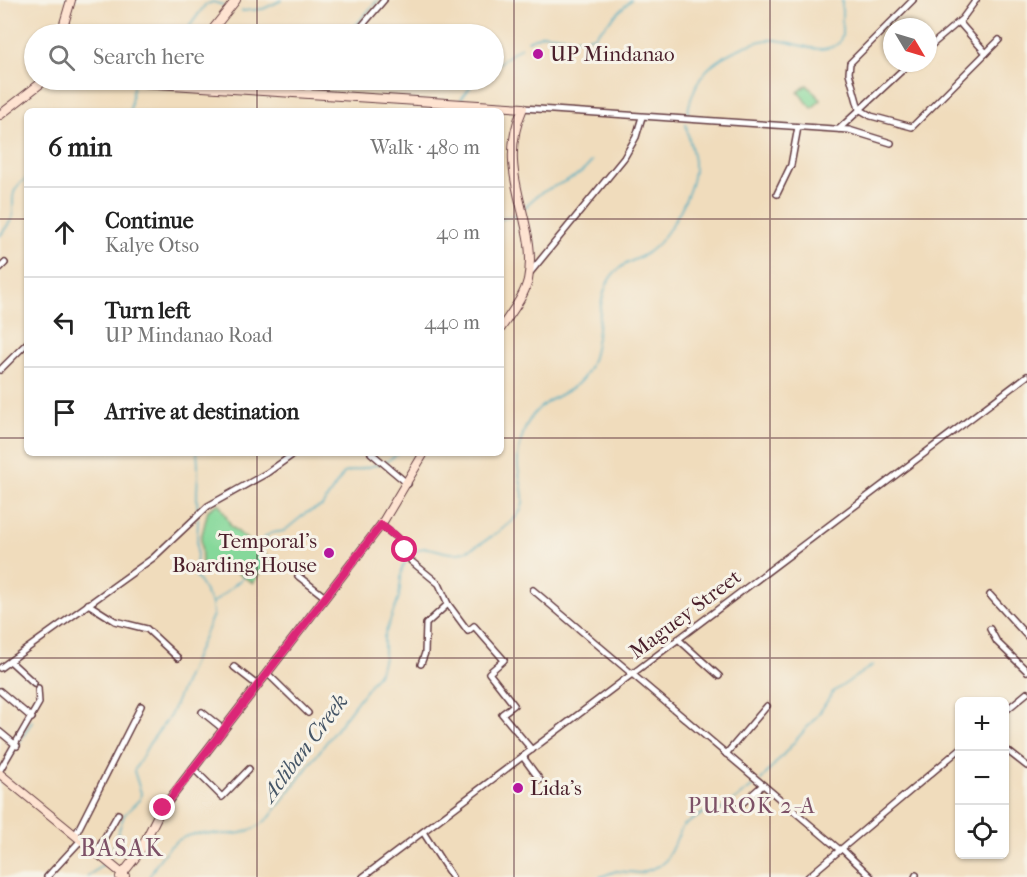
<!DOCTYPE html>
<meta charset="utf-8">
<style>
body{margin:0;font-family:"IM FELL French Canon",serif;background:#f2f2f2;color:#222}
.controls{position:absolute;right:18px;bottom:18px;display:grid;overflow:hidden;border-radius:9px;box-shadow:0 2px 4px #0004}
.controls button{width:54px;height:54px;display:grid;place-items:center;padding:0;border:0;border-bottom:2px solid #e0e0e0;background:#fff;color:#222;font:30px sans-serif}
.compass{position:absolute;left:883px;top:18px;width:54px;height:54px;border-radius:50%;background:#fff;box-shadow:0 2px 4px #0004;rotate:128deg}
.stop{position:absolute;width:18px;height:18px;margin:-14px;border:4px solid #db2777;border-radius:50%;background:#fff}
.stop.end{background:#db2777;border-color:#fff;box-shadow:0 2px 6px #0008}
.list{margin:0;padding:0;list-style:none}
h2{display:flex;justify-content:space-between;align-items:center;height:78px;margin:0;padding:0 24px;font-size:26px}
h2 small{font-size:20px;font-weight:400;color:#767676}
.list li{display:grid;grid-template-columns:39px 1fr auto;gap:18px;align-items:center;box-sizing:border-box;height:90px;padding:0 24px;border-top:2px solid #e0e0e0}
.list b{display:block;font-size:22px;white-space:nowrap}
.list p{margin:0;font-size:20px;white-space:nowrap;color:#767676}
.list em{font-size:20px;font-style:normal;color:#767676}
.icon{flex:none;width:33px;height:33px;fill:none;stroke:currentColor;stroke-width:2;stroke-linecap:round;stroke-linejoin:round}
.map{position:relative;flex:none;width:1027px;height:877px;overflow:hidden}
.search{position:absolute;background:#fff;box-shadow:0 2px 4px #0004;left:24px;top:24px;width:480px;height:66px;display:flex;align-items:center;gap:15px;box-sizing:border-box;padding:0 21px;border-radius:33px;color:#767676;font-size:22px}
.panel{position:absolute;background:#fff;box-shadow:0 2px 4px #0004;left:24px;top:108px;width:480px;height:348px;border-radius:9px}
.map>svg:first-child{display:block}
.green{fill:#85d89a;stroke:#687c62;stroke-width:1.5}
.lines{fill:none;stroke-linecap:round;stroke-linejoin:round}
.stream{stroke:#40a8c0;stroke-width:1.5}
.street-casing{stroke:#633b41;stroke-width:8}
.secondary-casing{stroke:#633b41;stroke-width:10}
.street{stroke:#fff;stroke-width:5}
.secondary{stroke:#fee3d1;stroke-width:8}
.route{stroke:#db2777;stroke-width:8}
.grid{fill:none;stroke:#4a1f2b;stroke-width:1.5;stroke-opacity:0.55}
.poi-dot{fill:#b5179e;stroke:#f7f3e8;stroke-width:2}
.labels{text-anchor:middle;stroke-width:6;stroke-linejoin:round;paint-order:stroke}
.poi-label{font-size:21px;fill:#4a1f2b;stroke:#f7f3e8;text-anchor:start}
.street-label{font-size:21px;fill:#4a1f2b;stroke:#f7f3e8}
.water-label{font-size:22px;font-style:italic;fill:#465667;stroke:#f7f3e8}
.neighbourhood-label{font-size:22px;letter-spacing:1.5px;fill:#7d5167;stroke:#f7f3e8}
.quarter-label{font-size:24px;letter-spacing:1.5px;fill:#7d5167;stroke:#f7f3e8}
</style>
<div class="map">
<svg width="1027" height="877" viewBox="0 0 1027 877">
<rect width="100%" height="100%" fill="#f7f3e8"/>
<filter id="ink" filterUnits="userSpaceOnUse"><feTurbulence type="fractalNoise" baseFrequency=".0167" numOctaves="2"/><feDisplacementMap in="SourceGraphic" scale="12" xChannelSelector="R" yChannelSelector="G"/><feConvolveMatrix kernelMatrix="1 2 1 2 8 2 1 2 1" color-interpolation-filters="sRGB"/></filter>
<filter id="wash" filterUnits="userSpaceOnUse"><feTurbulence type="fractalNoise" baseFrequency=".008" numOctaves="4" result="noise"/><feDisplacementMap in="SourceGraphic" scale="24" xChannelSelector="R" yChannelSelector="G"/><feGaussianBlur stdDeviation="1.35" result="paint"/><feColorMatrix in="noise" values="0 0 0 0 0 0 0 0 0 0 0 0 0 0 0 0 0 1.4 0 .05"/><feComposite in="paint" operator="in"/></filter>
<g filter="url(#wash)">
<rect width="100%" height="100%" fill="#f0dcbc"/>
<!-- green -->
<g class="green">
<polygon points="807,85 821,100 812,108 798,92"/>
<polygon points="219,503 231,526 270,559 253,583 228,567 202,564 201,539 208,510"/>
</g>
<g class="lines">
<!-- stream -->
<g class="stream">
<polyline points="242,11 263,9 282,0"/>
<polyline points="184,34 205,5 213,2 223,5"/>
<polyline points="348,34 378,0"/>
<polyline points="576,38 580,38"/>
<polyline points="586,38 594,36 631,0"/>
<polyline points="528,41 543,34 570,37"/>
<polyline points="494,67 521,47"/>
<polyline points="307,85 311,80"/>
<polyline points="461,99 476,80"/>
<polyline points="130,111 133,87"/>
<polyline points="453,111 455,108"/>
<path d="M687 116C692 86 704 65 732 52 743 47 755 41 767 40 791 37 816 59 839 43L842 35V0"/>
<path d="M526 207C543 183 576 185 592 161"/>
<polyline points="501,219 519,215"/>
<path d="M0 236 12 219C16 200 6 192 27 178"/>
<path d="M197 453C200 475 195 491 198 512"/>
<polyline points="386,462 399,453"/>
<path d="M411 555C428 539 440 556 458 553 473 551 504 529 515 518 532 502 517 481 518 462 518 448 523 430 530 419 545 396 569 396 583 378 603 351 594 311 608 282 616 265 633 262 647 253 667 240 694 192 694 167 695 152 687 138 686 123"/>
<polyline points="213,603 252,570 260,558 259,546 265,537 271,533 284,531 306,513 322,506 344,473 380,464"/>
<polyline points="7,763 32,721"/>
<polyline points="761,780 818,715 833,692 873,665"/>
<polyline points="110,857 124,815 140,799 141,793 134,771 149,744 170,716 213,615 212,604 196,576 198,518"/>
<polyline points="87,877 105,863"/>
<path d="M149 877C190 797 222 861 270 817L380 671 384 658V637L399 597 402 568 407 560"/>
<polyline points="600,877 616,871 641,873 659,866 666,860 683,826 705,812 718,812 756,784"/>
</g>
</g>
</g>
<g filter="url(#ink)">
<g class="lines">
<!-- street casing -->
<g class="street-casing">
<g id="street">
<polyline points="913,0 850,63 849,73 859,109 871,116 912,127 999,40"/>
<polyline points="959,22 986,53"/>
<polyline points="355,34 384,0"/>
<polyline points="928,48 962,19 976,0"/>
<polyline points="306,92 317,80"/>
<polyline points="523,108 849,130 891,143"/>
<polyline points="839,129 910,63"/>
<polyline points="777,194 791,165 798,127"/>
<polyline points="0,268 5,263"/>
<polyline points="529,274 624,158 636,137 642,117"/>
<polyline points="0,370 27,343"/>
<polyline points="371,453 408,484"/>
<polyline points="381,525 402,542 411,561 439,584 448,604 468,631 474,626 504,660 489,673 514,705 502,714 532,750"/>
<polyline points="298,576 325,597"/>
<polyline points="533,590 840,850"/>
<polyline points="990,595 1027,636"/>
<polyline points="88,604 115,621 147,629 178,658"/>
<polyline points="990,629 997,642 1027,671"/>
<polyline points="678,639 719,676"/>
<polyline points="10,661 34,683"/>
<polyline points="421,664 425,653 426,624 448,604"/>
<polyline points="234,667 257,685"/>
<polyline points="0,668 153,558 208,506 267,473 295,453"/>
<polyline points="267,673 308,713"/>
<polyline points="0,691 32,718"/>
<polyline points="202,712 223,729"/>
<polyline points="1004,712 1027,693"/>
<polyline points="0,732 17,746"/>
<polyline points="1004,748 1027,766"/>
<polyline points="726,754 767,706"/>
<polyline points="523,757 540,780"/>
<polyline points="193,768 222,797 249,769"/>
<polyline points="0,770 39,703 38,688"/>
<polyline points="739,806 763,785"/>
<polyline points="423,832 452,877"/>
<polyline points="76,834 141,706"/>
<polyline points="842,849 871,877"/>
<polyline points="97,851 118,814"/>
<polyline points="47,877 82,839"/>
<polyline points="363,877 1027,376"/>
<polyline points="808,877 960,749"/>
<polyline points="915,877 916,875"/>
</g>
</g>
<!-- secondary casing -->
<g class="secondary-casing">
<g id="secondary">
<polyline points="61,34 71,0"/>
<polyline points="209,34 236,0"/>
<path d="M96 80 523 108C493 175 540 221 528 280 524 297 511 313 501 328"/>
<polyline points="0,115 45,80"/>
<polyline points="0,774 125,876"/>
<polyline points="120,877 139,853 159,813 381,525 424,453"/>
</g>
</g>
<!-- street -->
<use href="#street" class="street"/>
<!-- secondary -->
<use href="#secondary" class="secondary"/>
</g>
</g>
<g class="lines" filter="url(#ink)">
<!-- route -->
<polyline class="route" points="163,808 381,525 399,539 405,550"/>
</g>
<!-- grid -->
<path class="grid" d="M257 0V34M514 0V877M770 0V877M257 80V111M0 219H27M501 219H1027M0 438H27M501 438H1027M257 453V877M0 658H1027"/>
<!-- markers -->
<g class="poi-dot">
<circle cx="538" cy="54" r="6"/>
<circle cx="329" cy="553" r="6"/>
<circle cx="518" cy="788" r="6"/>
</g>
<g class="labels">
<!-- poi labels -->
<g class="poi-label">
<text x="550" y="61">UP Mindanao</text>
<text x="317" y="548" text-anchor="end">Temporal's<tspan x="317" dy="24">Boarding House</tspan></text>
<text x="530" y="795">Lida's</text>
</g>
<!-- street labels -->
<g class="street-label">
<text transform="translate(685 614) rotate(-37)" y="7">Maguey Street</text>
</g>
<!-- water labels -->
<g class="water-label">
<text transform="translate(304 747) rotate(-53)" y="8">Acliban Creek</text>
</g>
<!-- neighbourhood labels -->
<g class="neighbourhood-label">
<text x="752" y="813">PUROK 2-A</text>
</g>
<!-- quarter labels -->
<g class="quarter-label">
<text x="122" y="856">BASAK</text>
</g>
</g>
</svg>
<div class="controls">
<button>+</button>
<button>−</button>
<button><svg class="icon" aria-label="locate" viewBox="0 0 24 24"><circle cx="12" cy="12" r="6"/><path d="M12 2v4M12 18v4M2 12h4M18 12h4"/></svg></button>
</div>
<svg class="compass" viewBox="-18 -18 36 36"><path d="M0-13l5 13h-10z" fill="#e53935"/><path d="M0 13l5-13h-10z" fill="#767676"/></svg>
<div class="stop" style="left:405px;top:550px"></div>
<div class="stop end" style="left:163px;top:808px"></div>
<div class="search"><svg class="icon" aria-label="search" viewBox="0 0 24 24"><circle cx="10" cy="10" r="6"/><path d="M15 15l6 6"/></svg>Search here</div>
<section class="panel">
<h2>6 min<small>Walk · 480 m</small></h2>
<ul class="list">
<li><svg class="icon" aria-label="ahead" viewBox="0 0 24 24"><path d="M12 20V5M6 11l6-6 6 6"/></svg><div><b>Continue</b><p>Kalye Otso</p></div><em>40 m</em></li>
<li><svg class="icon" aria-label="left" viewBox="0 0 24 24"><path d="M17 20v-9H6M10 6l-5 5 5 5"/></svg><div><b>Turn left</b><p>UP Mindanao Road</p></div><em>440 m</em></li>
<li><svg class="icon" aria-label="arrive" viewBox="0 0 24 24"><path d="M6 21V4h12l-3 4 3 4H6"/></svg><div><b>Arrive at destination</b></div></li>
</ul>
</section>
</div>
